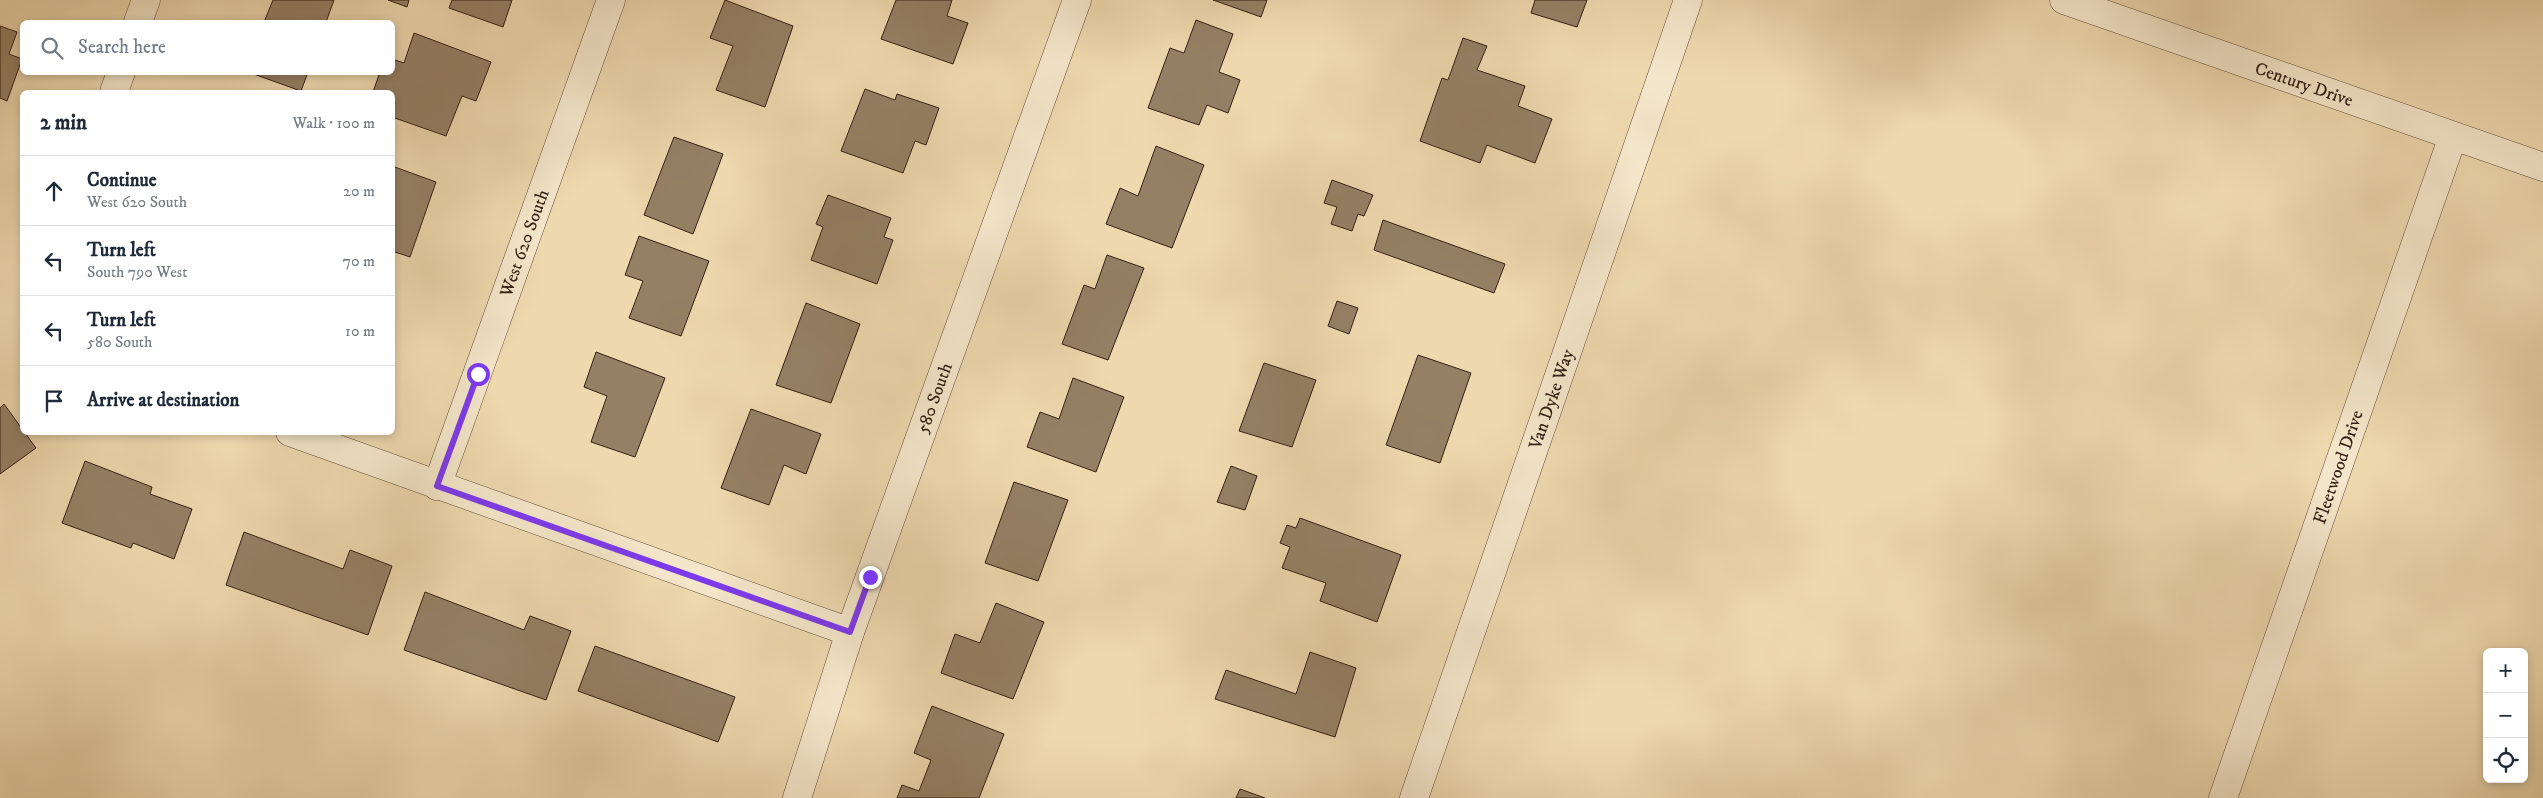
<!DOCTYPE html>
<meta charset="utf-8">
<style>
body{margin:0;font-family:"IM FELL DW Pica",serif;background:#f6f6f7;color:#1f2937}
.controls{position:absolute;right:15px;bottom:15px;display:grid;overflow:hidden;border-radius:8px;box-shadow:0 2px 8px #0003}
.controls button{width:45px;height:45px;display:grid;place-items:center;padding:0;border:0;border-bottom:1px solid #e0e1e3;background:#fff;color:#1f2937;font:25px sans-serif}
.stop{position:absolute;width:15px;height:15px;margin:-11px;border:4px solid #7c3aed;border-radius:50%;background:#fff}
.stop.end{background:#7c3aed;border-color:#fff;box-shadow:0 1px 5px #0008}
.list{margin:0;padding:0;list-style:none}
h2{display:flex;justify-content:space-between;align-items:center;height:65px;margin:0;padding:0 20px;font-size:21px}
h2 small{font-size:16px;font-weight:400;color:#747a83}
.list li{display:grid;grid-template-columns:32px 1fr auto;gap:15px;align-items:center;box-sizing:border-box;height:70px;padding:0 20px;border-top:1px solid #e0e1e3}
.list b{display:block;font-size:19px;white-space:nowrap}
.list p{margin:0;font-size:16px;white-space:nowrap;color:#747a83}
.list em{font-size:16px;font-style:normal;color:#747a83}
.icon{flex:none;width:28px;height:28px;fill:none;stroke:currentColor;stroke-width:2;stroke-linecap:round;stroke-linejoin:round}
.map{position:relative;flex:none;width:2543px;height:798px;overflow:hidden}
.search{position:absolute;background:#fff;box-shadow:0 2px 8px #0003;left:20px;top:20px;width:375px;height:55px;display:flex;align-items:center;gap:12px;box-sizing:border-box;padding:0 18px;border-radius:8px;color:#747a83;font-size:19px}
.panel{position:absolute;background:#fff;box-shadow:0 2px 8px #0003;left:20px;top:90px;width:375px;height:345px;border-radius:8px}
.map>svg:first-child{display:block}
.building{fill:#958065;stroke:#352015}
.lines{fill:none;stroke-linecap:round;stroke-linejoin:round}
.minor-casing{stroke:#634e3b;stroke-width:29}
.minor{stroke:#f4e6ca;stroke-width:28}
.route{stroke:#7c3aed;stroke-width:6}
.labels{text-anchor:middle;stroke-width:4;stroke-linejoin:round;paint-order:stroke}
.street-label{font-size:18px;fill:#352015;stroke:#f4e6ca}
</style>
<div class="map">
<svg width="2543" height="798" viewBox="0 0 2543 798">
<rect width="100%" height="100%" fill="#eed8ae"/>
<filter id="stains"><feTurbulence type="fractalNoise" baseFrequency=".004" numOctaves="4"/><feColorMatrix values="0 0 0 0 .2 0 0 0 0 .09 0 0 0 0 .02 0 0 0 .5 -.17"/></filter>
<radialGradient id="worn" r=".72"><stop offset=".6" stop-color="#630" stop-opacity="0"/><stop offset="1" stop-color="#630" stop-opacity=".3"/></radialGradient>
<!-- building -->
<g class="building">
<polygon points="273,0 334,0 326,22 264,22"/>
<polygon points="388,0 409,0 407,7"/>
<polygon points="452,0 512,0 503,27 449,8"/>
<polygon points="725,0 793,26 765,107 716,90 733,46 710,38"/>
<polygon points="896,0 952,0 947,16 968,23 953,64 881,39"/>
<polygon points="1213,0 1267,0 1261,17"/>
<polygon points="1535,0 1587,0 1577,27 1531,13"/>
<polygon points="1196,20 1233,34 1219,72 1240,80 1228,113 1207,105 1199,125 1148,108 1170,48 1184,53"/>
<polygon points="0,26 17,32 9,54 22,59 7,101 0,98"/>
<polygon points="414,33 491,62 476,101 462,96 446,136 392,117 392,92 373,92 380,72 392,72 392,59 404,63"/>
<polygon points="1463,38 1487,46 1477,70 1525,86 1518,106 1552,119 1535,163 1487,145 1480,163 1420,141 1442,78 1448,80"/>
<polygon points="248,72 308,72 301,91"/>
<polygon points="865,89 895,100 897,94 939,108 926,145 915,141 903,173 841,151"/>
<polygon points="674,137 723,154 693,234 644,215"/>
<polygon points="1156,146 1204,165 1172,248 1106,224 1120,188 1138,196"/>
<polygon points="392,166 436,182 410,257 392,251"/>
<polygon points="1332,180 1373,195 1364,216 1358,214 1352,231 1331,224 1337,207 1324,203"/>
<polygon points="828,195 891,218 884,237 893,240 877,284 811,260 823,227 816,224"/>
<polygon points="1383,220 1505,264 1494,293 1374,250"/>
<polygon points="639,236 709,261 681,336 629,318 643,281 625,275"/>
<polygon points="1107,255 1144,268 1108,360 1062,344 1084,285 1095,289"/>
<polygon points="1337,301 1358,308 1349,334 1328,326"/>
<polygon points="806,303 860,324 831,403 776,385"/>
<polygon points="596,352 665,378 635,457 591,442 607,396 584,387"/>
<polygon points="1418,355 1471,373 1440,463 1386,445"/>
<polygon points="1264,363 1316,380 1292,447 1239,431"/>
<polygon points="1073,378 1124,397 1096,472 1027,447 1040,412 1059,419"/>
<polygon points="4,404 36,448 0,474 0,408"/>
<polygon points="751,409 821,434 806,474 784,465 769,505 721,488"/>
<polygon points="85,461 152,487 150,494 192,509 174,559 133,543 131,548 62,523"/>
<polygon points="1231,466 1257,476 1245,510 1217,502"/>
<polygon points="1014,482 1068,500 1038,581 985,563"/>
<polygon points="1300,518 1401,555 1377,622 1320,601 1326,583 1282,568 1290,547 1280,543 1287,525 1296,528"/>
<polygon points="244,532 343,569 350,550 392,566 368,635 226,585"/>
<polygon points="425,592 524,630 530,616 571,631 546,700 404,650"/>
<polygon points="996,603 1044,622 1013,699 941,673 955,634 980,643"/>
<polygon points="595,646 735,697 718,742 578,691"/>
<polygon points="1310,652 1356,668 1335,737 1215,699 1226,670 1296,694"/>
<polygon points="932,706 1004,734 979,798 897,798 902,785 919,791 931,760 914,753"/>
<polygon points="1240,789 1265,798 1236,798"/>
</g>
<g class="lines">
<!-- minor casing -->
<g class="minor-casing">
<g id="minor">
<polyline points="2064,0 2543,167"/>
<polyline points="138,22 146,0"/>
<polyline points="114,92 121,72"/>
<polyline points="290,432 850,632"/>
<polyline points="437,486 611,0"/>
<polyline points="797,798 850,632 1077,0"/>
<polyline points="1414,798 1688,0"/>
<polyline points="2223,798 2453,136"/>
</g>
</g>
<!-- minor -->
<use href="#minor" class="minor"/>
</g>
<g class="lines">
<!-- route -->
<polyline class="route" points="478,374 437,486 850,632 870,577"/>
</g>
<g class="labels">
<!-- street labels -->
<g class="street-label">
<text transform="translate(2304 84) rotate(19)" y="6">Century Drive</text>
<text transform="translate(524 243) rotate(-70)" y="6">West 620 South</text>
<text transform="translate(934 398) rotate(-70)" y="6">580 South</text>
<text transform="translate(1551 399) rotate(-71)" y="6">Van Dyke Way</text>
<text transform="translate(2338 467) rotate(-71)" y="6">Fleetwood Drive</text>
</g>
</g>
<rect width="100%" height="100%" filter="url(#stains)"/>
<rect width="100%" height="100%" fill="url(#worn)"/>
</svg>
<div class="controls">
<button>+</button>
<button>−</button>
<button><svg class="icon" aria-label="locate" viewBox="0 0 24 24"><circle cx="12" cy="12" r="6"/><path d="M12 2v4M12 18v4M2 12h4M18 12h4"/></svg></button>
</div>
<div class="stop" style="left:478px;top:374px"></div>
<div class="stop end" style="left:870px;top:577px"></div>
<div class="search"><svg class="icon" aria-label="search" viewBox="0 0 24 24"><circle cx="10" cy="10" r="6"/><path d="M15 15l6 6"/></svg>Search here</div>
<section class="panel">
<h2>2 min<small>Walk · 100 m</small></h2>
<ul class="list">
<li><svg class="icon" aria-label="ahead" viewBox="0 0 24 24"><path d="M12 20V5M6 11l6-6 6 6"/></svg><div><b>Continue</b><p>West 620 South</p></div><em>20 m</em></li>
<li><svg class="icon" aria-label="left" viewBox="0 0 24 24"><path d="M17 20v-9H6M10 6l-5 5 5 5"/></svg><div><b>Turn left</b><p>South 790 West</p></div><em>70 m</em></li>
<li><svg class="icon" aria-label="left" viewBox="0 0 24 24"><path d="M17 20v-9H6M10 6l-5 5 5 5"/></svg><div><b>Turn left</b><p>580 South</p></div><em>10 m</em></li>
<li><svg class="icon" aria-label="arrive" viewBox="0 0 24 24"><path d="M6 21V4h12l-3 4 3 4H6"/></svg><div><b>Arrive at destination</b></div></li>
</ul>
</section>
</div>
